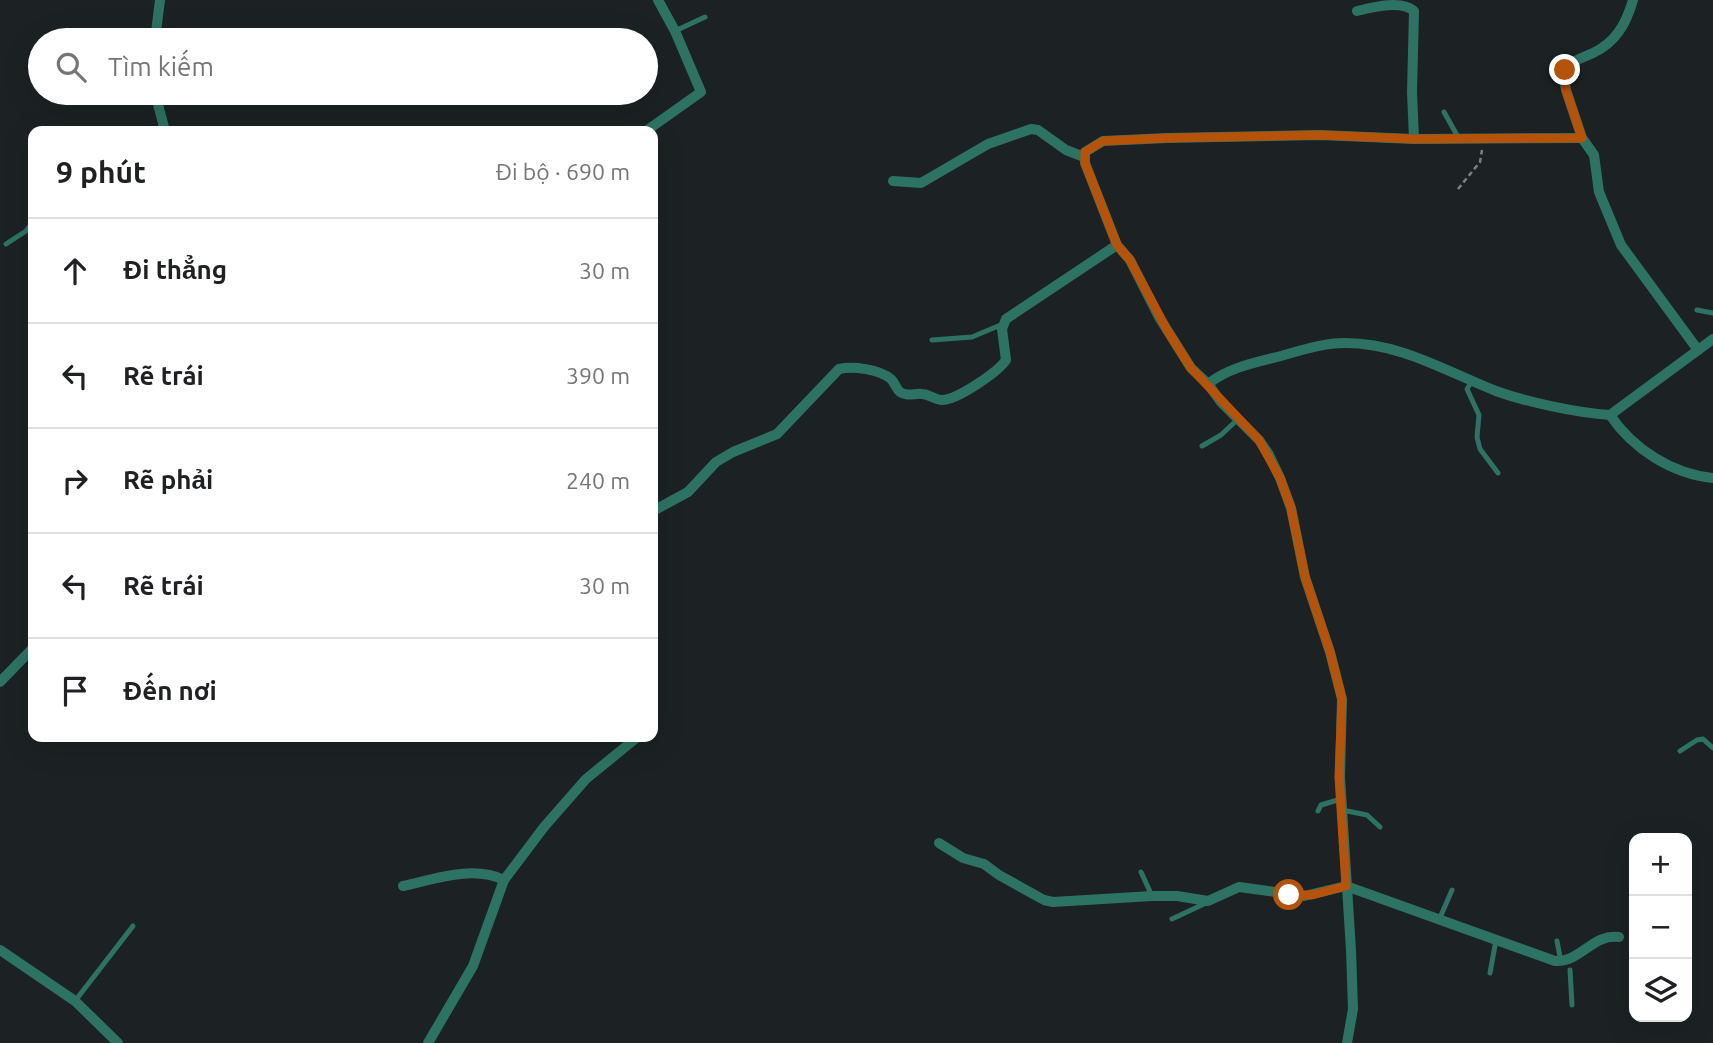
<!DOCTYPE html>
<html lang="vi">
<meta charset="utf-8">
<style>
body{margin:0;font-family:Ubuntu,sans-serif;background:#f2f2f2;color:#202124}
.controls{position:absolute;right:21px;bottom:21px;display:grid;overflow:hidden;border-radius:14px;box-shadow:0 7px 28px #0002}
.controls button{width:63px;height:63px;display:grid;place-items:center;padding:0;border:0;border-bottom:2px solid #e0e0e0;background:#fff;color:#202124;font:35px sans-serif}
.stop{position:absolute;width:21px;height:21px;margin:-16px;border:5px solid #b45309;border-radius:50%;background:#fff}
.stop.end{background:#b45309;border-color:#fff;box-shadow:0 2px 7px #0008}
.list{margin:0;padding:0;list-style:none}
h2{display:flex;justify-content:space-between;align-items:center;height:91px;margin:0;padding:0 28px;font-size:30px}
h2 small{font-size:23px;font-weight:400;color:#757577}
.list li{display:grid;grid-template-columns:46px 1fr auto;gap:21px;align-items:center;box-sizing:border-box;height:105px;padding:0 28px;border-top:2px solid #e0e0e0}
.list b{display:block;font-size:26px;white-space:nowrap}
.list em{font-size:23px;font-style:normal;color:#757577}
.icon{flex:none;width:38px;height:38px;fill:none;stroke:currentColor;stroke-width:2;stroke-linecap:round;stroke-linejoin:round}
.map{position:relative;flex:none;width:1713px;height:1043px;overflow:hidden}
.search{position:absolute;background:#fff;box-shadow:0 7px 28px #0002;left:28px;top:28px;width:630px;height:77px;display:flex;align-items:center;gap:18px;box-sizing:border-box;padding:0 24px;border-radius:38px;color:#757577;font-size:26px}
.panel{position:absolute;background:#fff;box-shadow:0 7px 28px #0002;left:28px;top:126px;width:630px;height:616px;border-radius:14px}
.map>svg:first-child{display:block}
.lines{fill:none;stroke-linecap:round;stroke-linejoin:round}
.path{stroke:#7b8080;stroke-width:2.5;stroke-dasharray:5 3.5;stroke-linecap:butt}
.service{stroke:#2d7363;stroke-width:5}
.minor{stroke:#2d7363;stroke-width:10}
.route{stroke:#b45309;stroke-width:9}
</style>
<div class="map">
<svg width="1713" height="1043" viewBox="0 0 1713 1043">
<rect width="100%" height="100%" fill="#1c2223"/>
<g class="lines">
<!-- path -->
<polyline class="path" points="1458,189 1480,162 1482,150"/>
<!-- service -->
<g class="service">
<polyline points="675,31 705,17"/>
<polyline points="1444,112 1458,137"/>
<polyline points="6,244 26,231 33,222"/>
<polyline points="1697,310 1713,313"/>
<polyline points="932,340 972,337 1003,324"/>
<polyline points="1472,381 1467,389 1479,415 1477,437 1480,449 1498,473"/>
<polyline points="1202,446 1221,435 1238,419"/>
<polyline points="1680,751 1697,740 1703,739 1713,748"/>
<polyline points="1342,810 1367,815 1380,827"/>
<polyline points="1318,811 1321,805 1341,799"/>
<polyline points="1141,872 1152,896"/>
<polyline points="1172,919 1206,903"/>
<polyline points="1439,920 1452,890"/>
<polyline points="1557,941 1561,962"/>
<polyline points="1570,970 1572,1005"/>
<polyline points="1490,973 1496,940"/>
<polyline points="75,1001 133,926"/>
</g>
<!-- minor -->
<g class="minor">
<path d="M1633 0C1626 24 1616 42 1593 53 1584 57 1575 60 1567 66L1563 75 1566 90 1582 138 1594 155 1599 192 1621 245 1698 350"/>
<path d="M1357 11C1374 7 1401 0 1414 11L1412 92 1414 139"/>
<polyline points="155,40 160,0"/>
<polyline points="155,93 165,131"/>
<polyline points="646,131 701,92 675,31 658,0"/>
<polyline points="893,181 921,183 988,144 1031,129 1038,130 1066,150 1084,157"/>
<path d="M1208 384C1228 368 1253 363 1277 357 1299 351 1322 343 1345 343 1401 343 1445 371 1496 391 1526 402 1578 413 1610 415L1713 339"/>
<path d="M1610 415C1633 449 1672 474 1713 478"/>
<path d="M653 511 688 492 716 462 733 452 777 434 839 369C853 366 879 369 891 379 895 383 896 389 900 392 907 397 915 393 922 394 929 394 935 400 942 400 957 400 998 372 1006 360L1002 329 1006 319 1117 245"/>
<polyline points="0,682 33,648"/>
<path d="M939 843 963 858 984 864 999 875 1044 900 1053 902 1152 896H1177L1208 901 1239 887 1304 896 1346 886 1555 961C1580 963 1593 933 1619 937"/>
<path d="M403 886C435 879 473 865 504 880"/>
<polyline points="0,950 75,1001 118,1043"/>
<polyline points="428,1043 473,966 504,880 544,827 586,779 635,739"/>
<polyline points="1347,1043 1353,1009 1351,950 1340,777 1342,699 1330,652 1305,577 1291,508 1280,478 1268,453 1259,440 1221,402 1208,384 1191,368 1159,317 1130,260 1117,245 1085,163 1085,152 1103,141 1167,138 1320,135 1414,139 1582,138"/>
</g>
</g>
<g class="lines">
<!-- route -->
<polyline class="route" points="1289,895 1312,895 1346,886 1339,777 1342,699 1330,652 1305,577 1291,508 1280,478 1259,440 1191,368 1167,330 1130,260 1117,245 1085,163 1085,152 1103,141 1167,138 1320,135 1414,139 1582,138 1566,90 1565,70"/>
</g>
</svg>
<div class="controls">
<button>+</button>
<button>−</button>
<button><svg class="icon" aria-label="layers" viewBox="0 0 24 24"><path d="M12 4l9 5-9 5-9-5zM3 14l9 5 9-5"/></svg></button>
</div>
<div class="stop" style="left:1289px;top:895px"></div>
<div class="stop end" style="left:1565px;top:70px"></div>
<div class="search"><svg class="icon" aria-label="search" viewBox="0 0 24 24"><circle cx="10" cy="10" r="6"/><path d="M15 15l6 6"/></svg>Tìm kiếm</div>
<section class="panel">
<h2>9 phút<small>Đi bộ · 690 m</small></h2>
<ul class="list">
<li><svg class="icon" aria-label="ahead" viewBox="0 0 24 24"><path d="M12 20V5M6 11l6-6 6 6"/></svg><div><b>Đi thẳng</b></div><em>30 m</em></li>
<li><svg class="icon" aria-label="left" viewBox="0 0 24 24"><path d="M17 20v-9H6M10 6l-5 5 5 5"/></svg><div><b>Rẽ trái</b></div><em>390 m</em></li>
<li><svg class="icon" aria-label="right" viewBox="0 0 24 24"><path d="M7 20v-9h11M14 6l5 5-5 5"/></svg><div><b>Rẽ phải</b></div><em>240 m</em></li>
<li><svg class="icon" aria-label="left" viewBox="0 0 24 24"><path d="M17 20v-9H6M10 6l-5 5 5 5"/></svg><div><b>Rẽ trái</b></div><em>30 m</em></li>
<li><svg class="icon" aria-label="arrive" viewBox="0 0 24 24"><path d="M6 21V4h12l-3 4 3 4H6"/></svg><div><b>Đến nơi</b></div></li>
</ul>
</section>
</div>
